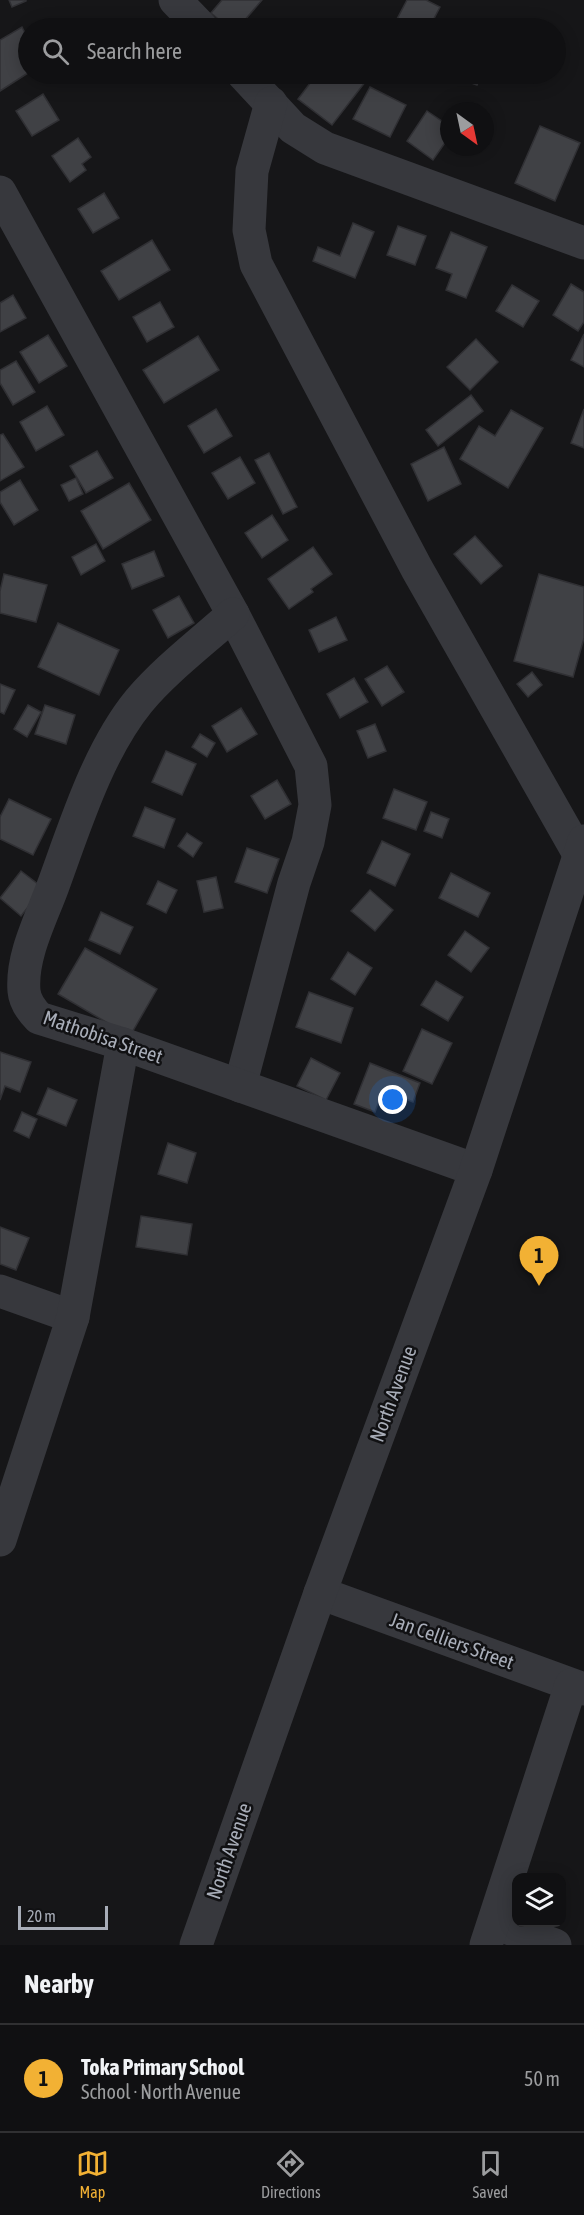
<!DOCTYPE html>
<meta charset="utf-8">
<style>
body{margin:0;font-family:"Asap Condensed",sans-serif;background:#1e1e20;color:#f1f3f6}
.controls{position:absolute;right:18px;bottom:18px;display:grid;overflow:hidden;border-radius:12px;box-shadow:0 3px 15px #0003}
.controls button{width:54px;height:54px;display:grid;place-items:center;padding:0;border:0;border-bottom:2px solid #303032;background:#101012;color:#f1f3f6;font:30px sans-serif}
.compass{position:absolute;left:440px;top:102px;width:54px;height:54px;border-radius:50%;background:#101012;box-shadow:0 3px 15px #0003;rotate:147deg}
.scale{position:absolute;left:18px;bottom:15px;width:90px;box-sizing:border-box;padding-left:6px;border:3px solid #a8adb8;border-top:0;font-size:16px;line-height:21px;white-space:nowrap;color:#a8adb8;-webkit-text-stroke:4px #111113;paint-order:stroke}
.you{position:absolute;left:393px;top:1100px;width:21px;height:21px;margin:-15px;border:4px solid #fff;border-radius:50%;background:#1a73e8;box-shadow:0 0 0 9px #1a73e833}
.badge{display:grid;place-items:center;width:39px;height:39px;border-radius:50%;background:#f2b134;color:#111;font-size:20px;font-weight:700}
.pin{position:absolute;translate:-50% -50px;filter:drop-shadow(0 2px 3px #0008)}
.pin::after{content:'';position:absolute;top:32px;width:21px;height:18px;background:inherit;clip-path:polygon(0 0,100% 0,50% 100%)}
.list{margin:0;padding:0;list-style:none}
h2{display:flex;justify-content:space-between;align-items:center;height:78px;margin:0;padding:0 24px;font-size:26px}
h2 small{font-size:20px;font-weight:400;color:#9c9d9f}
.list li{display:grid;grid-template-columns:39px 1fr auto;gap:18px;align-items:center;box-sizing:border-box;height:108px;padding:0 24px;border-top:2px solid #303032}
.list b{display:block;font-size:22px;white-space:nowrap}
.list p{margin:0;font-size:20px;white-space:nowrap;color:#9c9d9f}
.list em{font-size:20px;font-style:normal;color:#9c9d9f}
.icon{flex:none;width:33px;height:33px;fill:none;stroke:currentColor;stroke-width:2;stroke-linecap:round;stroke-linejoin:round}
.map{position:relative;flex:none;width:584px;height:1945px;overflow:hidden}
.search{position:absolute;background:#101012;box-shadow:0 3px 15px #0003;left:18px;right:18px;top:18px;height:66px;display:flex;align-items:center;gap:15px;box-sizing:border-box;padding:0 21px;border-radius:33px;color:#9c9d9f;font-size:22px}
.sheet{height:186px;background:#101012}
nav{display:flex;justify-content:space-around;align-items:center;box-sizing:border-box;height:84px;border-top:2px solid #303032;background:#101012;font-size:16px;color:#9c9d9f}
nav a{display:grid;justify-items:center;gap:3px}
nav .on{color:#f2b134}
.map>svg:first-child{display:block}
.building{fill:#404145;stroke:#303034;stroke-width:1.5}
.lines{fill:none;stroke-linecap:round;stroke-linejoin:round}
.minor{stroke:#37383d;stroke-width:33}
.labels{text-anchor:middle;stroke-width:5;stroke-linejoin:round;paint-order:stroke}
.street-label{font-size:20px;fill:#a8adb8;stroke:#111113}
</style>
<div class="map">
<svg width="584" height="1945" viewBox="0 0 584 1945">
<rect width="100%" height="100%" fill="#161618"/>
<!-- building -->
<g class="building">
<polygon points="9,0 26,0 26,1 12,7"/>
<polygon points="222,0 262,0 238,28 229,28 211,13"/>
<polygon points="407,0 426,0 440,7 429,28 411,28 396,21"/>
<polygon points="522,20 542,28 518,28"/>
<polygon points="22,27 28,39 28,73 0,91 0,40"/>
<polygon points="317,74 356,74 366,81 332,125 298,99"/>
<polygon points="447,74 482,74 477,85"/>
<polygon points="370,87 406,105 390,137 353,119"/>
<polygon points="43,94 59,120 32,136 16,111"/>
<polygon points="427,111 449,126 449,137 433,160 407,141"/>
<polygon points="540,126 580,143 555,201 515,183"/>
<polygon points="78,138 91,157 82,164 86,170 70,182 52,156"/>
<polygon points="104,193 119,218 93,233 78,209"/>
<polygon points="353,223 374,232 355,278 313,261 318,247 340,256"/>
<polygon points="398,226 426,236 415,265 387,255"/>
<polygon points="451,232 487,247 466,298 446,290 452,274 436,268"/>
<polygon points="152,240 170,270 119,300 101,271"/>
<polygon points="571,284 584,292 584,322 578,331 553,315"/>
<polygon points="512,285 539,301 523,327 496,311"/>
<polygon points="13,295 26,318 0,332 0,303"/>
<polygon points="160,302 174,327 147,342 133,317"/>
<polygon points="584,334 584,367 571,360"/>
<polygon points="48,335 67,366 39,383 20,352"/>
<polygon points="198,336 219,370 164,403 143,370"/>
<polygon points="476,339 498,362 470,390 447,367"/>
<polygon points="16,361 35,392 13,405 0,383 0,370"/>
<polygon points="471,395 483,411 438,446 426,430"/>
<polygon points="47,406 64,435 36,451 20,422"/>
<polygon points="216,409 232,436 204,453 188,426"/>
<polygon points="584,409 584,448 571,443"/>
<polygon points="511,410 543,428 508,488 460,459 479,426 495,436"/>
<polygon points="3,434 24,467 0,481 0,435"/>
<polygon points="444,447 461,484 428,501 411,464"/>
<polygon points="97,451 113,478 86,493 70,466"/>
<polygon points="269,453 297,507 283,514 255,460"/>
<polygon points="240,457 255,483 228,499 212,473"/>
<polygon points="76,478 83,494 69,501 61,485"/>
<polygon points="20,480 38,510 14,525 0,502 0,492"/>
<polygon points="129,483 151,520 103,549 81,511"/>
<polygon points="272,515 288,540 262,558 245,533"/>
<polygon points="475,536 502,566 481,584 454,554"/>
<polygon points="96,544 105,561 81,575 72,557"/>
<polygon points="313,547 332,574 311,589 313,592 289,609 268,579"/>
<polygon points="154,551 164,576 132,589 122,564"/>
<polygon points="4,574 47,585 36,622 0,613 0,591"/>
<polygon points="539,574 584,587 584,638 573,677 514,661"/>
<polygon points="179,596 194,623 168,638 153,610"/>
<polygon points="336,617 347,640 319,652 309,630"/>
<polygon points="58,623 119,650 99,695 38,667"/>
<polygon points="387,666 404,692 382,706 365,679"/>
<polygon points="532,672 542,685 528,697 517,684"/>
<polygon points="354,678 368,702 340,718 327,694"/>
<polygon points="0,684 15,690 4,714 0,712"/>
<polygon points="28,705 41,712 27,737 14,729"/>
<polygon points="45,705 75,715 66,744 35,734"/>
<polygon points="241,708 257,734 227,752 212,726"/>
<polygon points="375,724 386,751 368,758 357,731"/>
<polygon points="200,734 215,743 207,757 192,747"/>
<polygon points="166,751 196,764 182,795 152,782"/>
<polygon points="277,780 291,804 265,819 251,796"/>
<polygon points="394,789 427,802 416,830 383,818"/>
<polygon points="9,799 51,819 33,855 0,839 0,817"/>
<polygon points="145,807 175,819 164,848 133,836"/>
<polygon points="431,812 449,819 442,838 424,831"/>
<polygon points="187,833 202,843 193,857 178,846"/>
<polygon points="382,841 410,854 395,886 367,873"/>
<polygon points="247,848 279,859 267,893 235,882"/>
<polygon points="21,871 43,888 21,916 0,898"/>
<polygon points="451,873 490,893 478,917 439,898"/>
<polygon points="216,877 223,908 204,912 197,881"/>
<polygon points="158,881 177,890 166,913 147,904"/>
<polygon points="370,890 393,910 375,931 351,911"/>
<polygon points="101,912 133,927 120,954 89,940"/>
<polygon points="465,931 489,948 471,972 448,955"/>
<polygon points="85,948 157,989 130,1036 58,994"/>
<polygon points="348,952 372,968 355,995 331,979"/>
<polygon points="436,981 463,997 448,1021 421,1005"/>
<polygon points="309,992 353,1008 341,1043 296,1027"/>
<polygon points="422,1029 452,1043 432,1084 403,1071"/>
<polygon points="0,1052 31,1062 20,1092 5,1086 0,1100"/>
<polygon points="311,1058 340,1073 326,1100 297,1086"/>
<polygon points="370,1063 420,1083 413,1102 383,1090 375,1112 354,1104"/>
<polygon points="48,1088 77,1100 66,1126 37,1114"/>
<polygon points="22,1112 37,1119 29,1138 14,1131"/>
<polygon points="168,1143 196,1153 187,1183 158,1174"/>
<polygon points="141,1216 192,1224 187,1255 136,1247"/>
<polygon points="0,1227 29,1238 16,1270 0,1264"/>
</g>
<g class="lines">
<!-- minor -->
<g class="minor">
<polyline points="175,0 202,28"/>
<polyline points="243,74 293,128 325,148 584,243"/>
<polyline points="271,103 252,171 249,230 256,264 417,569 579,854"/>
<polyline points="0,192 233,614 311,766 315,805 308,842 294,883 240,1086"/>
<path d="M233 614C202 642 166 669 139 701 98 751 75 826 53 886 41 919 21 956 24 991 25 1002 32 1011 39 1018L123 1044 476 1170"/>
<polyline points="0,1291 73,1317"/>
<polyline points="0,1540 73,1317 123,1044"/>
<polyline points="320,1593 584,1689"/>
<polyline points="494,1923 555,1945"/>
<polyline points="196,1945 320,1593 476,1170 584,841"/>
<polyline points="486,1945 571,1685"/>
</g>
</g>
<g class="labels">
<!-- street labels -->
<g class="street-label">
<text transform="translate(103 1037) rotate(19)" y="7">Mathobisa Street</text>
<text transform="translate(393 1394) rotate(-70)" y="7">North Avenue</text>
<text transform="translate(452 1641) rotate(20)" y="7">Jan Celliers Street</text>
<text transform="translate(229 1851) rotate(-71)" y="7">North Avenue</text>
</g>
</g>
</svg>
<div class="controls">
<button><svg class="icon" aria-label="layers" viewBox="0 0 24 24"><path d="M12 4l9 5-9 5-9-5zM3 14l9 5 9-5"/></svg></button>
</div>
<svg class="compass" viewBox="-18 -18 36 36"><path d="M0-13l5 13h-10z" fill="#e53935"/><path d="M0 13l5-13h-10z" fill="#9c9d9f"/></svg>
<div class="scale">20 m</div>
<div class="you"></div>
<div class="pin badge" style="left:539px;top:1286px">1</div>
<div class="search"><svg class="icon" aria-label="search" viewBox="0 0 24 24"><circle cx="10" cy="10" r="6"/><path d="M15 15l6 6"/></svg>Search here</div>
</div>
<section class="sheet">
<h2>Nearby<small></small></h2>
<ul class="list">
<li><span class="badge">1</span><div><b>Toka Primary School</b><p>School · North Avenue</p></div><em>50 m</em></li>
</ul>
</section>
<nav>
<a class="on"><svg class="icon" aria-label="map" viewBox="0 0 24 24"><path d="M3 6l6-2 6 2 6-2v14l-6 2-6-2-6 2zM9 4v14M15 6v14"/></svg>Map</a>
<a><svg class="icon" aria-label="directions" viewBox="0 0 24 24"><path d="M12 3l9 9-9 9-9-9zM9 14v-3h6M13 9l2 2-2 2"/></svg>Directions</a>
<a><svg class="icon" aria-label="saved" viewBox="0 0 24 24"><path d="M7 4h10v16l-5-4-5 4z"/></svg>Saved</a>
</nav>
